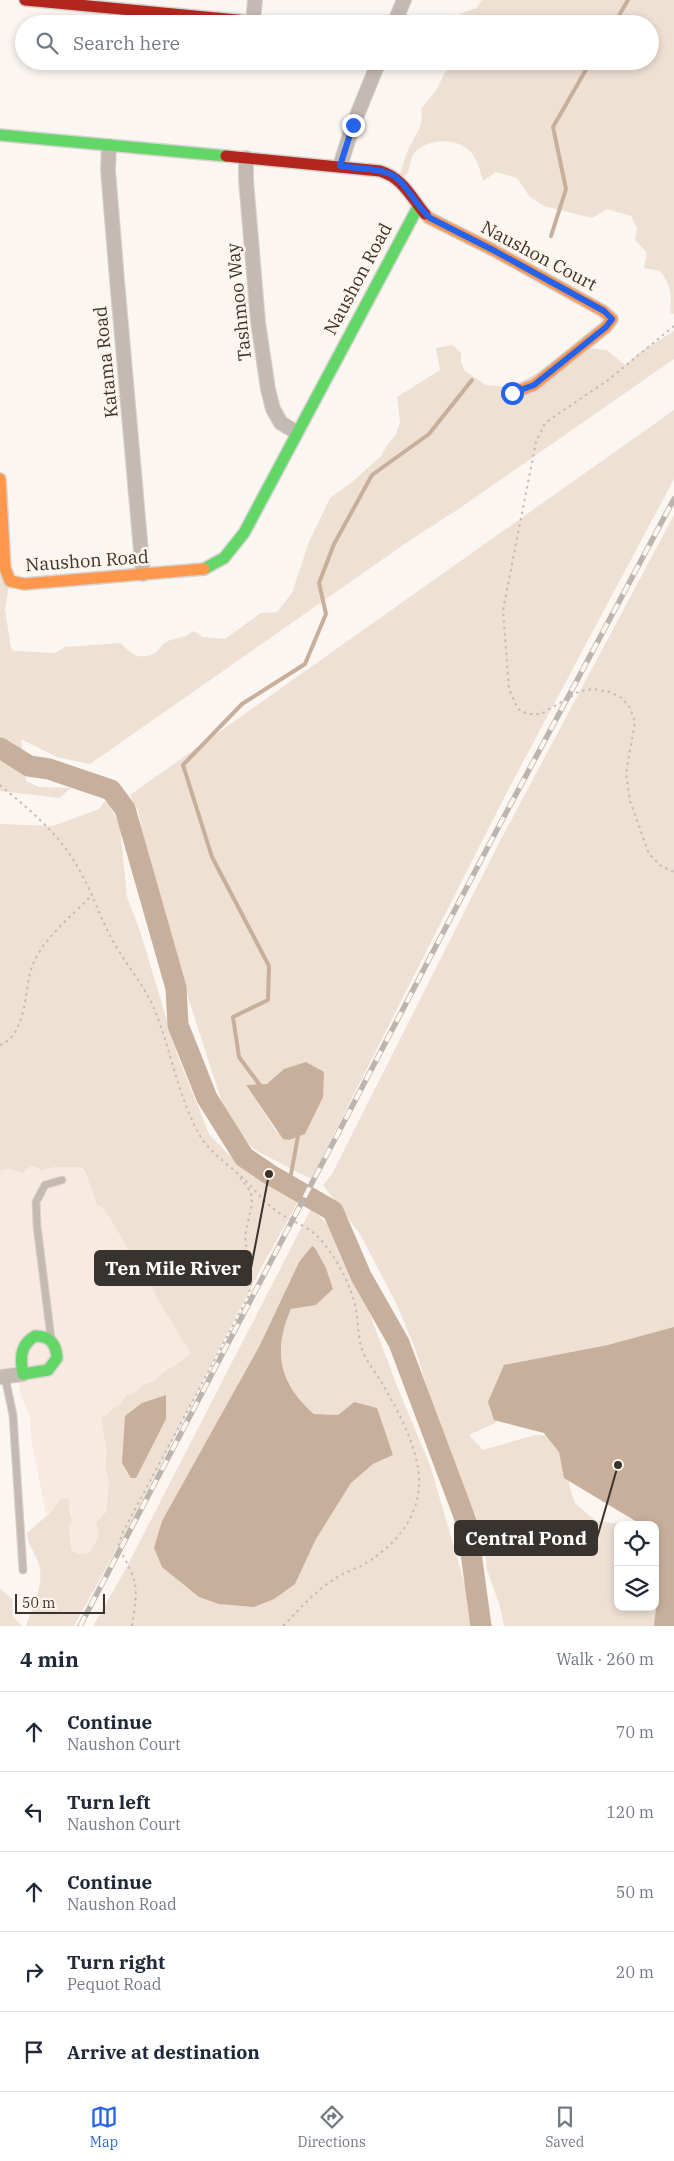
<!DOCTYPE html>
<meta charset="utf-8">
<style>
body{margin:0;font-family:"IBM Plex Serif",serif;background:#f2f2f3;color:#1f2937}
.controls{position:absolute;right:15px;bottom:15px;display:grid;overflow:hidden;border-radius:10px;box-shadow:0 2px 8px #0003}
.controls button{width:45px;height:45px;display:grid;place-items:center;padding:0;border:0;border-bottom:1px solid #e0e1e3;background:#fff;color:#1f2937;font:25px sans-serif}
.scale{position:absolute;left:15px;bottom:12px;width:90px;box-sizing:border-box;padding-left:5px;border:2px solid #38332f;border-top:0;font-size:14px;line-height:18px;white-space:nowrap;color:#38332f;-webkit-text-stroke:4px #fff5ed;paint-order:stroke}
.stop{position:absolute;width:15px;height:15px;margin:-11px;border:4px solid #2563eb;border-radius:50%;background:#fff}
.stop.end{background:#2563eb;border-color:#fff;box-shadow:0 1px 5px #0008}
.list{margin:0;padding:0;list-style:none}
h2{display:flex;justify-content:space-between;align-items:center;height:65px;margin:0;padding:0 20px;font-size:21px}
h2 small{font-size:16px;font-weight:400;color:#747a83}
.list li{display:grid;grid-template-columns:32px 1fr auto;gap:15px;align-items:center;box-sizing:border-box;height:80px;padding:0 20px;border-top:1px solid #e0e1e3}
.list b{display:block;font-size:19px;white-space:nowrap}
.list p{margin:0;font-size:16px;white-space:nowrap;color:#747a83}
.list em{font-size:16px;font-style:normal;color:#747a83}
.icon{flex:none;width:28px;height:28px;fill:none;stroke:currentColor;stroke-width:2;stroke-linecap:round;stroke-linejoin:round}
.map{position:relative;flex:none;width:674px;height:1626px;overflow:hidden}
.search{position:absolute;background:#fff;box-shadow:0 2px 8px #0003;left:15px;right:15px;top:15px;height:55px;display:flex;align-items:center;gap:12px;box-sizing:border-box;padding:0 18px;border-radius:28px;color:#747a83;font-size:19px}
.sheet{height:465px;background:#fff}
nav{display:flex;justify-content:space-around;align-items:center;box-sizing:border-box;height:70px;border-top:1px solid #e0e1e3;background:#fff;font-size:14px;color:#747a83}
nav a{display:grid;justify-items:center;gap:2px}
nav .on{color:#2563eb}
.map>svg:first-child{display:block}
.built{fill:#f8eae0}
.green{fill:#efe0d4;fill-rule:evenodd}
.water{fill:#c7af9c}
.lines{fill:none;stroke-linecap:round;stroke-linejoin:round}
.stream{stroke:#c7af9c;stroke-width:4}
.river{stroke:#c7af9c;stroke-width:21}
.lane-casing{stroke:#d7d3cf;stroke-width:9}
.street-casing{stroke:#d7d3cf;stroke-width:16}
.fast-casing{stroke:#d7d3cf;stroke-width:14}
.slow-casing{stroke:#d7d3cf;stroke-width:14}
.jam-casing{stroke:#d7d3cf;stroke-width:14}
.path{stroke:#c4bcb6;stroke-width:2;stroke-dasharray:2.5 4;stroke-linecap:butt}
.lane{stroke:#c5bab3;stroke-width:7}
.street{stroke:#c5bab3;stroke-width:14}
.fast{stroke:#63d668;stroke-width:11}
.slow{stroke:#ff974d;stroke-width:11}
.jam{stroke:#b3261e;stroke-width:11}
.rail-casing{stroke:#bab5af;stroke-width:5.5}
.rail{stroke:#fff5ed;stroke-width:4;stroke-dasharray:11;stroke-linecap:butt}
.route{stroke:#2563eb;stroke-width:6}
.labels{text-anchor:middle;stroke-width:5;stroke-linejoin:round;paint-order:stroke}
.street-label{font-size:18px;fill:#38332f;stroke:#fff5ed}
.leader{fill:none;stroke:#38332f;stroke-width:2}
.callout-dot{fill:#38332f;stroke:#fff5ed;stroke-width:2}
.callout{fill:#38332f;stroke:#38332f;stroke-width:2}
.callout-label{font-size:19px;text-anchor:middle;font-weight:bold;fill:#fff}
</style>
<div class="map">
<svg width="674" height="1626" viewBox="0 0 674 1626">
<rect width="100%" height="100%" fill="#fbf6f1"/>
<!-- built -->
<polygon class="built" points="31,1166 36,1167 41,1171 55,1167 81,1167 141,1271 150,1279 156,1297 190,1352 187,1359 159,1375 156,1381 144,1384 134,1393 127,1395 118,1407 113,1408 108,1414 101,1418 107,1453 105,1465 109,1484 106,1512 96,1523 99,1536 90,1552 80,1554 71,1550 69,1525 72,1520 71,1506 60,1499 52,1511 46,1515 31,1438 30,1416 21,1396 18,1378 0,1381 0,1171 9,1169 23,1172"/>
<!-- green -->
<g class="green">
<path d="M482 0H674V314L670 313C672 297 671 284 660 271L644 268 647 253 635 240 637 228 631 216 607 209 592 218 544 206 530 197 517 178 496 172 483 181C480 170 477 158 469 150 455 137 428 139 415 152 410 157 411 167 407 174 405 177 401 179 398 181 402 170 404 157 410 146 417 131 424 127 421 109L437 89 445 72 461 61H650V24L461 23 460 14 476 8Z"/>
<path d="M674 331V359L460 508 409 541 90 764 57 757 21 739 26 781 39 787 71 788 59 798 0 791V473L9 585 5 609 11 648 14 651 55 653 65 647 121 643C130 654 142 662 156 652 160 649 162 643 168 641 177 637 186 638 193 631L203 637 225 639 261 613 277 612 292 593 309 542 330 498 352 482 381 456 387 445 395 436 400 423 397 397 440 370 436 348 453 345 461 353V362L465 371 486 385 510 387 587 348 607 350 625 365 643 350Z"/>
<path d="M674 410V479L507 792 311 1179 255 1150 239 1134 225 1112 159 907 138 811 130 795ZM267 1084 278 1134 246 1085Z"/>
<polygon points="674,515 674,1431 628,1433 511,1412 493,1424 469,1435 483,1450 535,1435 560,1436 567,1453 569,1485 575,1503 595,1520 625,1525 618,1525 618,1607 655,1607 655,1595 666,1600 674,1626 504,1626 500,1606 487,1570 483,1533 439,1428 416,1351 397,1305 360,1234 323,1185 332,1174 500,841"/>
<path d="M105 801 110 805 120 827 127 897 140 931 177 1054 209 1134 230 1156 260 1180 298 1202 260 1270 128 1528 74 1626H26C33 1606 46 1582 38 1562 34 1551 28 1545 27 1533L52 1511 60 1499 68 1498 72 1520 69 1526 71 1550 80 1554 90 1552 99 1536 96 1523 106 1512 109 1484 105 1465 107 1453 101 1418 108 1414 113 1408 118 1406 127 1395 134 1393 144 1384 155 1381C162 1368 183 1366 190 1352L156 1297 150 1279 141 1271 104 1208 97 1204 85 1172 81 1167H55L41 1171 36 1167 31 1166 23 1173 9 1169 0 1171V824L53 826 99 809Z"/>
<path d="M311 1209 326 1222 350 1262 397 1386 430 1465 470 1602 471 1626H93L123 1574ZM315 1248 326 1268 333 1289 316 1305 291 1309C272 1352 280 1383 314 1414L338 1415 354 1402 393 1455 373 1464 351 1483 316 1539 295 1584 227 1407 260 1345 299 1262Z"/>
<polygon points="0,1588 12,1599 13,1616 22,1626 0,1626"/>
</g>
<!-- water -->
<g class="water">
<polygon points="306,1062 324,1072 323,1097 305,1134 289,1140 283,1139 246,1085 267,1084 284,1069"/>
<path d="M312 1246 315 1248 326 1268 333 1289 316 1305 291 1309C272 1352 280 1384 314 1414L338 1415 354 1402 377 1408 393 1455 373 1464 351 1483 316 1539 295 1584 274 1599 254 1607 219 1604 199 1597 162 1567 154 1548 162 1521 260 1345 299 1262Z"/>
<polygon points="674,1327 674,1626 654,1626 658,1591 655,1580 655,1525 642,1525 564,1478 559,1452 544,1433 494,1420 488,1402 504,1365 608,1345"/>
<polygon points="166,1395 166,1419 136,1478 131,1478 122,1463 125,1416 142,1403"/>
</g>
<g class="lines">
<!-- stream -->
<g class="stream">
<polyline points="614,24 628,0"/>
<polyline points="551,236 566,189 553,127 591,61"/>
<polyline points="262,1088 239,1057 233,1017 268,1000 269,966 212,857 183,765 242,704 305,664 326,614 319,583 334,544 372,475 429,434 472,380"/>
<polyline points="289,1185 298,1136 296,1134"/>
</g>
<!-- river -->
<polyline class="river" points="0,748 29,766 49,769 111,790 125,809 176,988 178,1025 207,1098 244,1157 269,1174 333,1211 361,1276 399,1343 467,1524 481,1626"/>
<!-- lane casing -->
<g class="lane-casing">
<g id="lane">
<polyline points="51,1338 37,1226 36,1202 45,1185 62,1180"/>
<polyline points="5,1377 13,1415 23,1570"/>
</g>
</g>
<!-- street casing -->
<g class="street-casing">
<g id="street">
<polyline points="253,21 255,0"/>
<polyline points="394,24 404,0"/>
<polyline points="109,146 108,170 117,280 143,574"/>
<polyline points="246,158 246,180 258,322 268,389 273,409 281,423 296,432"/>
<polyline points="340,166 353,125 379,61"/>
<polyline points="0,1377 23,1374"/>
</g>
</g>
<!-- fast casing -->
<g class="fast-casing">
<g id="fast">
<polyline points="0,135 226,156"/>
<polyline points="204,569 224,558 244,533 418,207"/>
<path d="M35 1336C50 1336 56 1343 57 1358L48 1370 23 1374C20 1358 20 1345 35 1336Z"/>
</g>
</g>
<!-- slow casing -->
<g class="slow-casing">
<g id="slow">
<polyline points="425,214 429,218 493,250 603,311 612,319 606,327 534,385 512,393"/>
<polyline points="0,479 5,568 10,581 24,584 204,569"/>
</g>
</g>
<!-- jam casing -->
<g class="jam-casing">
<g id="jam">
<polyline points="25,0 281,24"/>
<path d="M226 156 380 171C403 178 411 197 425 214"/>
</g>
</g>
<!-- path -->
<g class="path">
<polyline points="674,326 608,380 545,423 536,442 503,610 509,689 518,709 528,714 541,714 580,691 593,689 610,692 622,698 630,708 635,722 626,773 630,801 649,854 661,866 674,872"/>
<path d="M0 785C31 811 62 836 81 873 93 894 100 918 112 939 124 962 142 982 153 1006 171 1048 178 1100 202 1139 214 1156 233 1168 247 1182 258 1194 268 1206 281 1214 293 1222 307 1226 317 1236 334 1252 352 1287 356 1309 358 1321 358 1334 361 1346 365 1361 377 1373 384 1387 401 1415 425 1462 418 1495 412 1527 389 1550 361 1566 352 1570 341 1574 333 1580 314 1592 299 1610 283 1626"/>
<path d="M0 1045C25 1036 25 994 30 973 38 942 69 919 91 896"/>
<path d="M132 1626C138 1586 139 1583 118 1547L123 1532 248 1297 251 1285 245 1236 252 1204 251 1192 240 1178"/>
</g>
<!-- lane -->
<use href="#lane" class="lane"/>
<!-- street -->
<use href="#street" class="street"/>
<!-- fast -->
<use href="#fast" class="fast"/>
<!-- slow -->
<use href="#slow" class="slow"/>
<!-- jam -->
<use href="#jam" class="jam"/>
<!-- rail casing -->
<g class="rail-casing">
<polyline id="rail" points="80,1626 491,841 674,499"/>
</g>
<!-- rail -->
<use href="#rail" class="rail"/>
</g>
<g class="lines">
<!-- route -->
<path class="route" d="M353 125 340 166C358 169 388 167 400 181 411 193 418 207 430 218L493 250 604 311 612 319 606 327 534 385 512 393"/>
</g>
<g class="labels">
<!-- street labels -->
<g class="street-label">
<text transform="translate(539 256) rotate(28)" y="6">Naushon Court</text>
<text transform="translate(358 279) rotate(-62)" y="6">Naushon Road</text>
<text transform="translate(239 302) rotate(-96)" y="6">Tashmoo Way</text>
<text transform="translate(106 362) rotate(-96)" y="6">Katama Road</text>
<text transform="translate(87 561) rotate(-4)" y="6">Naushon Road</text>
</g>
</g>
<!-- callouts -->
<path class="leader" d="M269 1174L251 1268M618 1465L597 1538"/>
<g class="callout-dot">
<circle cx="269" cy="1174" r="5"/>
<circle cx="618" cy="1465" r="5"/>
</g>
<g class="callout">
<rect x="95" y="1251" width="156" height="34" rx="5"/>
<rect x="455" y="1521" width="142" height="34" rx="5"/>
</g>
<g class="callout-label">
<text x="173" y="1275">Ten Mile River</text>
<text x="526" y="1545">Central Pond</text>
</g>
</svg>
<div class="controls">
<button><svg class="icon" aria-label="locate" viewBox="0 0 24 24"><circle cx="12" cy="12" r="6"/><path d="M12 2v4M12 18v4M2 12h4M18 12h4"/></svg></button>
<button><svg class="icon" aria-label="layers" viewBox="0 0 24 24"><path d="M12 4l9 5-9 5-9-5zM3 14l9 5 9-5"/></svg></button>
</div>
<div class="scale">50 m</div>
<div class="stop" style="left:512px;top:393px"></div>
<div class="stop end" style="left:353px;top:125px"></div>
<div class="search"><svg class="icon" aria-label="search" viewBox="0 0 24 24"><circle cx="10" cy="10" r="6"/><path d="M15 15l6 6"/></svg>Search here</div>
</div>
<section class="sheet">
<h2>4 min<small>Walk · 260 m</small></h2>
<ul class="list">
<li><svg class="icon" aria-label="ahead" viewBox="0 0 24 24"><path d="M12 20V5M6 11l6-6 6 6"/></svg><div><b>Continue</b><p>Naushon Court</p></div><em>70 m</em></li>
<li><svg class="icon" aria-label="left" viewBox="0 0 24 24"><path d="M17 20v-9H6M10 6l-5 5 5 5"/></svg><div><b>Turn left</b><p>Naushon Court</p></div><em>120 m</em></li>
<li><svg class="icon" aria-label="ahead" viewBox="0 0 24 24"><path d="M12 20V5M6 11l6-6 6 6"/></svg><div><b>Continue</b><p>Naushon Road</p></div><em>50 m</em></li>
<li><svg class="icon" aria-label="right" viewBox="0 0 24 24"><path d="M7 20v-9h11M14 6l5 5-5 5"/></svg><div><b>Turn right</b><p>Pequot Road</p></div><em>20 m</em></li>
<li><svg class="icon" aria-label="arrive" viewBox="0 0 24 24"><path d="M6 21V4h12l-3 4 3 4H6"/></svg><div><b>Arrive at destination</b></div></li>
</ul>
</section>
<nav>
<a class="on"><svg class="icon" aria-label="map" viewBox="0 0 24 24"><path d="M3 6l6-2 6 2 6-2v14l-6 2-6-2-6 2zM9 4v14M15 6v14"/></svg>Map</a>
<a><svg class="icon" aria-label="directions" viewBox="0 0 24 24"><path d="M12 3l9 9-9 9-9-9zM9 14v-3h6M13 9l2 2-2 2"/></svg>Directions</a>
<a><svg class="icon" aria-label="saved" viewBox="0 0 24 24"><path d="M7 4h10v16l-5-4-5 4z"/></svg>Saved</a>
</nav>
